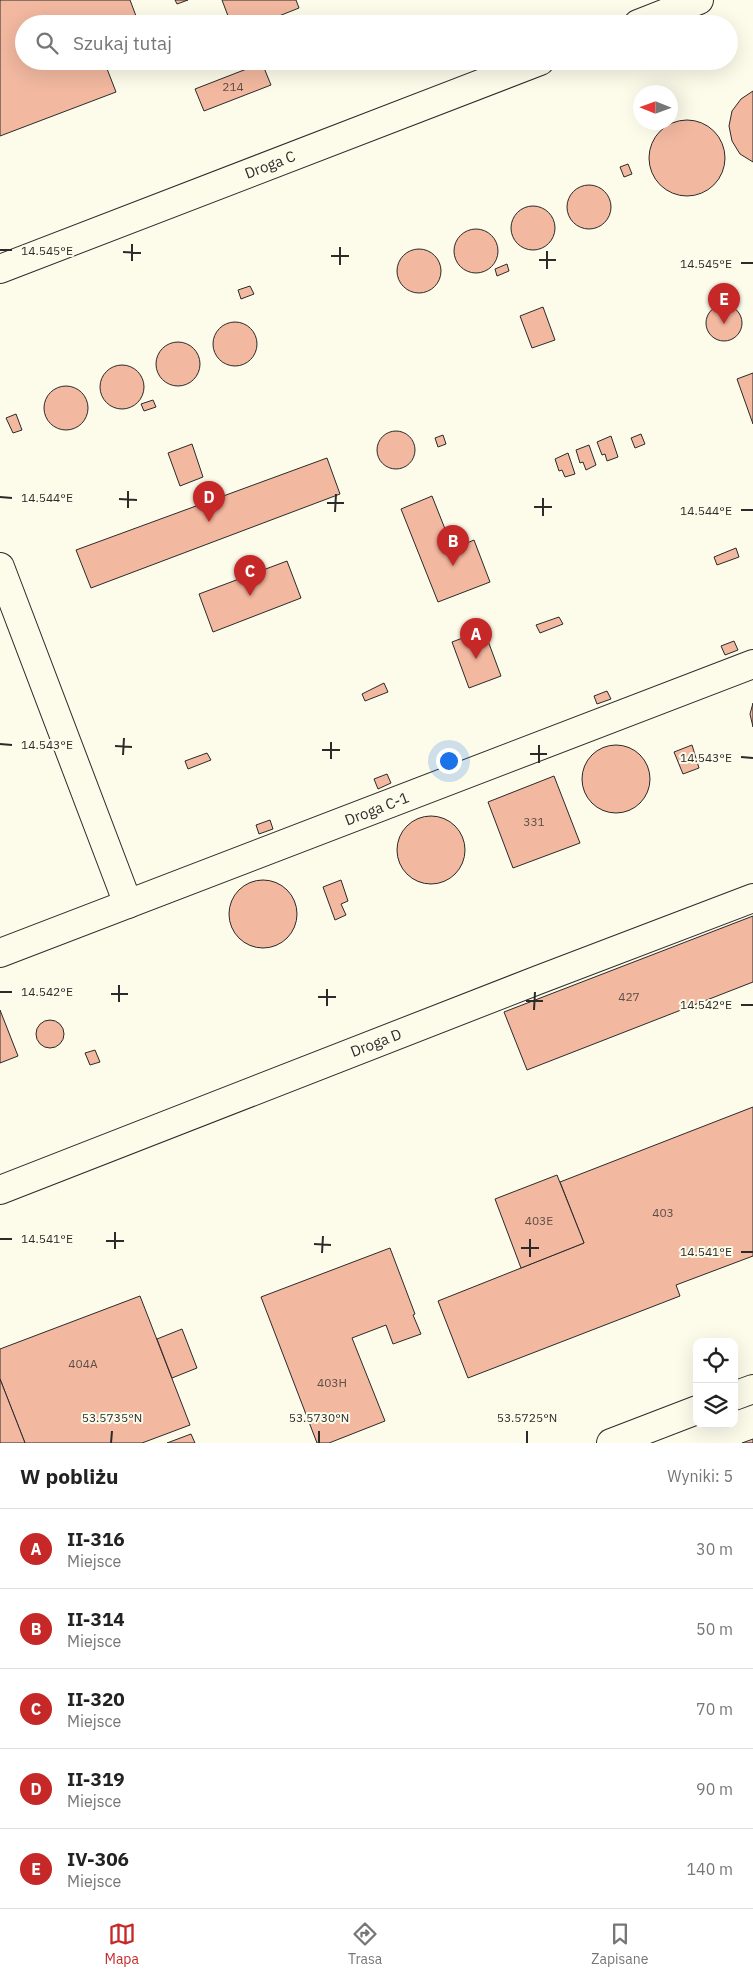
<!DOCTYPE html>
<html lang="pl">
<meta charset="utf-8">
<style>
body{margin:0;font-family:"IBM Plex Sans",sans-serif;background:#f2f2f2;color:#222}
.controls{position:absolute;right:15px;bottom:15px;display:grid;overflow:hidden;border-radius:10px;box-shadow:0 5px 20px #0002}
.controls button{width:45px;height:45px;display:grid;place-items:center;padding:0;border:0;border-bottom:1px solid #e0e0e0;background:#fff;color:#222;font:25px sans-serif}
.compass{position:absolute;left:633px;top:85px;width:45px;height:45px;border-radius:50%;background:#fff;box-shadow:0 5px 20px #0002;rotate:271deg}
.you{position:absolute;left:448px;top:760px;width:18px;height:18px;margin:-12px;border:4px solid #fff;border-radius:50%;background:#1a73e8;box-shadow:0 0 0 8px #1a73e833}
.badge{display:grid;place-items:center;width:32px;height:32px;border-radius:50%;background:#c62828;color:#fff;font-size:16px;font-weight:700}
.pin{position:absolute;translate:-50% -41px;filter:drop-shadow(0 1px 2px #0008)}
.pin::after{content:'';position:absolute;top:26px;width:18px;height:15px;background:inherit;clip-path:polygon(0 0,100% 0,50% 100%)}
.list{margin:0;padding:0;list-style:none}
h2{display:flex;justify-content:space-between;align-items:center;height:65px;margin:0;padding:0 20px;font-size:21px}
h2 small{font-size:16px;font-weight:400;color:#767676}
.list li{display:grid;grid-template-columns:32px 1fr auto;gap:15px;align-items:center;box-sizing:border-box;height:80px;padding:0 20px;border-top:1px solid #e0e0e0}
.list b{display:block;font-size:19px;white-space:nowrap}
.list p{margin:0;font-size:16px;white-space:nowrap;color:#767676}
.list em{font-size:16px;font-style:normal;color:#767676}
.icon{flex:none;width:28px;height:28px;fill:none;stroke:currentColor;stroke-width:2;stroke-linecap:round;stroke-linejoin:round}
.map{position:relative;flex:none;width:753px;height:1443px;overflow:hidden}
.search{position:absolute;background:#fff;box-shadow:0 5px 20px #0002;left:15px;right:15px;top:15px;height:55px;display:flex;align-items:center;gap:12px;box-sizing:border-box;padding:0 18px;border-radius:28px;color:#767676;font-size:19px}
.sheet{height:465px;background:#fff}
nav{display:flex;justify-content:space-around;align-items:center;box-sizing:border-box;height:70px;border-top:1px solid #e0e0e0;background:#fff;font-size:14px;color:#767676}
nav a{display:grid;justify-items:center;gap:2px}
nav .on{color:#c62828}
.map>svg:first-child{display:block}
.building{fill:#f2b8a0;stroke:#2b2b2b}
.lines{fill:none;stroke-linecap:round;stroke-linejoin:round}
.minor-casing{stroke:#2b2b2b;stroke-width:30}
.minor{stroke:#fdfbea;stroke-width:28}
.ticks{fill:none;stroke:#2b2b2b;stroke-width:2}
.labels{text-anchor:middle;stroke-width:4;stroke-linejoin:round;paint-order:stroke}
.number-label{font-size:12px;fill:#5d4e48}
.street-label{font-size:15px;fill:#2b2b2b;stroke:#fdfbea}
.ticks-label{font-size:12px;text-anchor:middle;fill:#2b2b2b;stroke:#fdfbea;stroke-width:4;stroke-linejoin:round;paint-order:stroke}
</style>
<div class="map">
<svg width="753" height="1443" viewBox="0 0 753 1443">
<rect width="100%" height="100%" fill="#fdfbea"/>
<!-- building -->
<g class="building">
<polygon points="0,0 130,0 139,24 24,24 24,61 104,61 116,92 0,136"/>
<polygon points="175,0 188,0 177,4"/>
<polygon points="222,0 296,0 299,8 259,24 231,24"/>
<polygon points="262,63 271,85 204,111 195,89"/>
<polygon points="753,91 753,162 740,154 732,141 729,126 732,111 741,99"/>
<circle cx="687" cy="158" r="38"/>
<polygon points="628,164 632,174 624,177 620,167"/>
<circle cx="589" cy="207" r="22"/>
<circle cx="533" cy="228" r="22"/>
<circle cx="476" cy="251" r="22"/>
<circle cx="419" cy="271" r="22"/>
<polygon points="507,264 509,271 497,276 495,269"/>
<polygon points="250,286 254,294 241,299 238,290"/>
<circle cx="724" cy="323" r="18"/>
<polygon points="543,307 555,340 532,348 520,316"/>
<circle cx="235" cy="344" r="22"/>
<circle cx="178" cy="364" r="22"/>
<circle cx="122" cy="387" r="22"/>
<polygon points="753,373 753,424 737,379"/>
<circle cx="66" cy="408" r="22"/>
<polygon points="153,400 156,407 144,411 141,404"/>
<polygon points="16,414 22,430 13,433 6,418"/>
<circle cx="396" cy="450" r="19"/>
<polygon points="641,434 645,444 635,448 631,438"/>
<polygon points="443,435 446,444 438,447 435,438"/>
<polygon points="611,436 618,457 607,461 605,454 602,455 597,442"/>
<polygon points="192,444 203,477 180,486 168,453"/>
<polygon points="589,445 596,465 586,470 583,462 580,463 576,450"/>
<polygon points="568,453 575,474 565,477 562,470 559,471 555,459"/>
<polygon points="327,458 340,494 91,588 76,550"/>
<polygon points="432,496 453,549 474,540 490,582 438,602 401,509"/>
<polygon points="736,548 739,557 717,565 714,557"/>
<polygon points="287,561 301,598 213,632 199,594"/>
<polygon points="559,617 563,624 540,633 536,625"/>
<polygon points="484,630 501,676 469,688 452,642"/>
<polygon points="734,641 738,650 725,655 721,646"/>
<polygon points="384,683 388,692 365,701 362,694"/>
<polygon points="607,691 611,699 597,704 594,696"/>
<polygon points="753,703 753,727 750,714"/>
<polygon points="692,745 699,768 683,774 674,752"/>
<circle cx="616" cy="779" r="34"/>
<polygon points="207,753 211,760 188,769 185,761"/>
<polygon points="387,774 391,783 378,789 374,779"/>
<polygon points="554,776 580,843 513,868 488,802"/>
<circle cx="431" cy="850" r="34"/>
<polygon points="270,820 273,829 259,834 256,825"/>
<polygon points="341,880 348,901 341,904 346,915 335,920 323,887"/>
<circle cx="263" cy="914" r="34"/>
<polygon points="753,916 753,982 527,1070 504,1012"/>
<polygon points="0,1010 18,1056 0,1063"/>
<circle cx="50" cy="1034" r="14"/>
<polygon points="95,1050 100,1062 90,1065 85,1053"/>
<polygon points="753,1107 753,1256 676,1285 680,1296 468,1378 438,1301 584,1243 560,1182"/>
<polygon points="557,1175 584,1243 521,1268 495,1199"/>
<polygon points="390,1248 415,1314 413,1315 421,1334 393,1344 386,1325 352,1338 385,1421 329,1443 317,1443 261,1297"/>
<polygon points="140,1296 190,1425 142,1443 25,1443 0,1379 0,1349"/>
<polygon points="182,1329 197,1368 172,1378 157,1339"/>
<polygon points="0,1379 25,1443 0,1443"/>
<polygon points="191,1434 195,1443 167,1443"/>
<polygon points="753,1439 753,1443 742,1443"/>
</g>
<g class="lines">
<!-- minor casing -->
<g class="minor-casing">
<g id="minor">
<polyline points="638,24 699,0"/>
<polyline points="0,269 540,61"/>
<polyline points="0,567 128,904"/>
<polyline points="0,953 753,664"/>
<polyline points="0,1190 538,980 753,898"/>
<polyline points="734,1396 753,1389"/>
<polyline points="611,1443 697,1410"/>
</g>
</g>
<!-- minor -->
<use href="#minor" class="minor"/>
</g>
<!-- ticks -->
<path class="ticks" d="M0 250H12M123 252 141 253M331 256H349M539 260H556M132 261V244M741 263H753M340 265V247M547 269V251M0 497 12 498M119 499 137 500M327 503H344M534 507H552M128 508V491M741 510H753M335 512 336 494M543 516V498M0 744 12 745M115 746 132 747M322 750H340M530 754H547M123 755 124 738M741 757 753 758M331 759V742M539 763V745M0 992H12M111 994H128M318 997H336M526 1001H543M119 1002V985M741 1005H753M327 1006V989M534 1010 535 992M0 1239H12M106 1241H124M314 1244 331 1245M521 1248H539M115 1249V1232M741 1252H753M322 1253 323 1236M530 1257V1239M111 1443 112 1431M319 1443V1431M527 1443V1431"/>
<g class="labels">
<!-- number labels -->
<g class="number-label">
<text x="233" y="91">214</text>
<text x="534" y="826">331</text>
<text x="629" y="1001">427</text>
<text x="663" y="1217">403</text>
<text x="539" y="1225">403E</text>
<text x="83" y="1368">404A</text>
<text x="332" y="1387">403H</text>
</g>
<!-- street labels -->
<g class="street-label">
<text transform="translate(270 165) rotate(-21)" y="5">Droga C</text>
<text transform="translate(377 809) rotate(-21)" y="5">Droga C-1</text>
<text transform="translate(376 1043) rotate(-21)" y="5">Droga D</text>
</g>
</g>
<g class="ticks-label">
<text x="47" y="255">14.545°E</text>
<text x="706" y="268">14.545°E</text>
<text x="47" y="502">14.544°E</text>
<text x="706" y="515">14.544°E</text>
<text x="47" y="749">14.543°E</text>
<text x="706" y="762">14.543°E</text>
<text x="47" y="996">14.542°E</text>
<text x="706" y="1009">14.542°E</text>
<text x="47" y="1243">14.541°E</text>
<text x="706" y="1256">14.541°E</text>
<text x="112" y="1422">53.5735°N</text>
<text x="319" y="1422">53.5730°N</text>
<text x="527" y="1422">53.5725°N</text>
</g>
</svg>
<div class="controls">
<button><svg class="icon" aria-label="locate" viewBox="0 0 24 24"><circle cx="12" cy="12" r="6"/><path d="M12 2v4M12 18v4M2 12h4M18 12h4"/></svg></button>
<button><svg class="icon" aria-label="layers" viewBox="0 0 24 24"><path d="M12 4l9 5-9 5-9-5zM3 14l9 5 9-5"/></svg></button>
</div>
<svg class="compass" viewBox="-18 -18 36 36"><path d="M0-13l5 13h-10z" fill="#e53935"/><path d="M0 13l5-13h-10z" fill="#767676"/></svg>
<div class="you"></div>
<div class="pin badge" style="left:476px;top:659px">A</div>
<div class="pin badge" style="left:453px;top:566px">B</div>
<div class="pin badge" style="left:250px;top:596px">C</div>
<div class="pin badge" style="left:209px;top:522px">D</div>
<div class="pin badge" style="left:724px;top:324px">E</div>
<div class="search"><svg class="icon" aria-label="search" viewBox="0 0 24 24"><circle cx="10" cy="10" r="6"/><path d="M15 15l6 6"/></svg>Szukaj tutaj</div>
</div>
<section class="sheet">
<h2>W pobliżu<small>Wyniki: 5</small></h2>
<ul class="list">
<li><span class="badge">A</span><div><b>II-316</b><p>Miejsce</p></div><em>30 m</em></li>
<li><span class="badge">B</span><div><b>II-314</b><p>Miejsce</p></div><em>50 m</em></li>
<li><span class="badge">C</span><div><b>II-320</b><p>Miejsce</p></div><em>70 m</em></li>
<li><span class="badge">D</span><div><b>II-319</b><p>Miejsce</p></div><em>90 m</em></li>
<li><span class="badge">E</span><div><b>IV-306</b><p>Miejsce</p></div><em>140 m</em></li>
</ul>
</section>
<nav>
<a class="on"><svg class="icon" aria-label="map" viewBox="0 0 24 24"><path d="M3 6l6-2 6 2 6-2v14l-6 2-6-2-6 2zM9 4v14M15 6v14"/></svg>Mapa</a>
<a><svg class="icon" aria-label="directions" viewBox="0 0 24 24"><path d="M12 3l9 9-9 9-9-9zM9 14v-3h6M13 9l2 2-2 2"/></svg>Trasa</a>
<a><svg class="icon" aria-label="saved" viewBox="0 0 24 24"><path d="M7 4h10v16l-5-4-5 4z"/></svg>Zapisane</a>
</nav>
